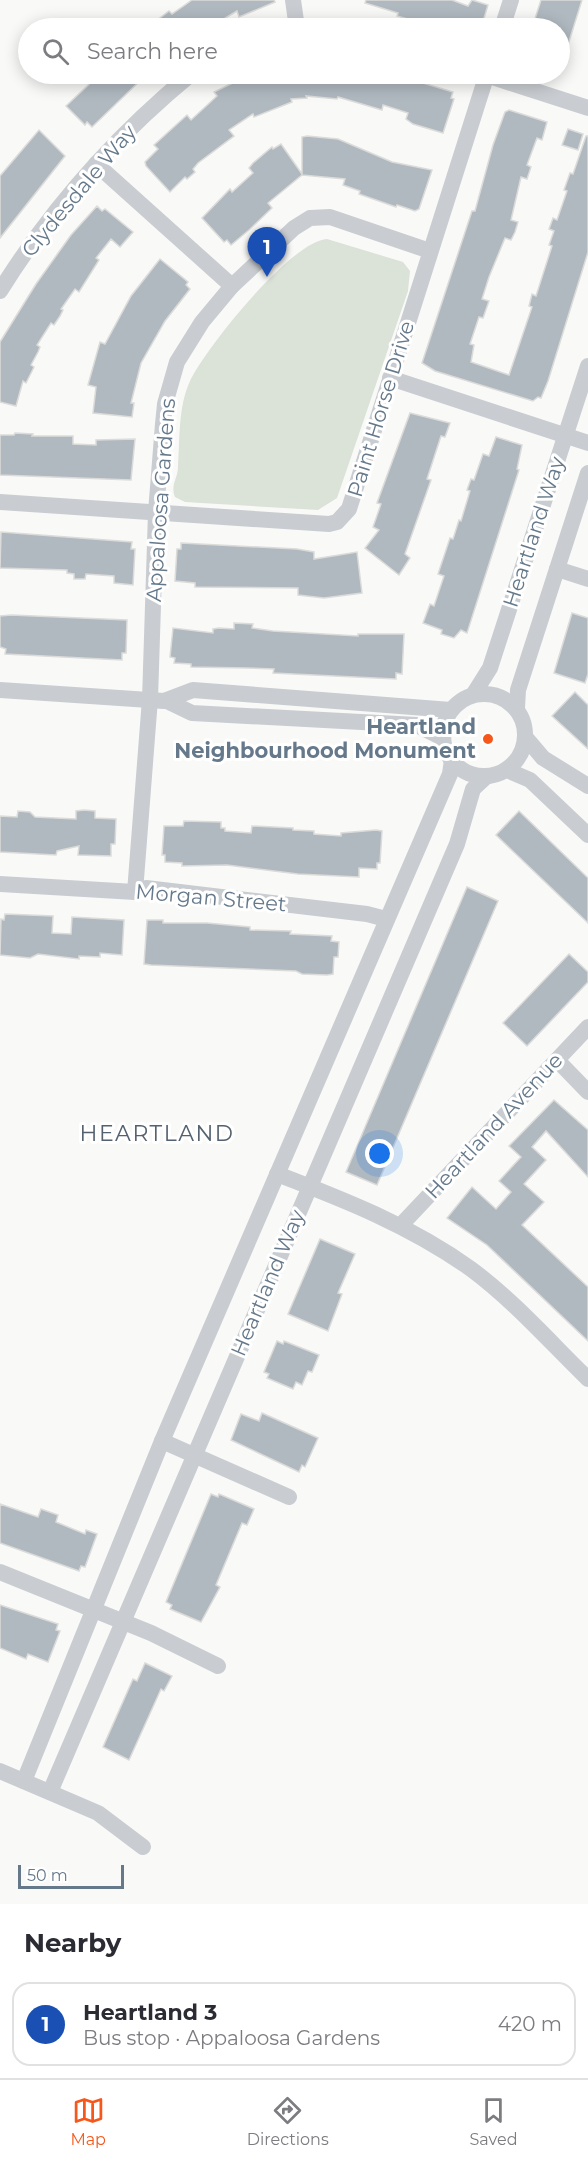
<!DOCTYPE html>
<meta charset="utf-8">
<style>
body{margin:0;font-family:Montserrat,sans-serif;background:#f2f2f3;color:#2b2b33}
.scale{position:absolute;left:18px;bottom:15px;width:106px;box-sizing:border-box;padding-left:6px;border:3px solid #65798b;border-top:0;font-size:16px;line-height:21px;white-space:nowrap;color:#65798b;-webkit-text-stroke:4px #fff;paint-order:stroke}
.you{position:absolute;left:380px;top:1154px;width:21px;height:21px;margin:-15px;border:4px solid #fff;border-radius:50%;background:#1a73e8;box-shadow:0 0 0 9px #1a73e833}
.badge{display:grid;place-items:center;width:39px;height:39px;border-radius:50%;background:#f6581b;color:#fff;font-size:20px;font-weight:700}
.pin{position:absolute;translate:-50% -50px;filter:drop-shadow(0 2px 3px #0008)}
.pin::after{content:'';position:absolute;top:32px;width:21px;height:18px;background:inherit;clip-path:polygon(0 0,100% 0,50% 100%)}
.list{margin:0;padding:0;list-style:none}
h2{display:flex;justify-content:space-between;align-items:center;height:78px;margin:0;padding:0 24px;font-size:26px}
h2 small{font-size:20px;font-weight:400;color:#7c7c81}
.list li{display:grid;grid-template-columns:39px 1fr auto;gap:18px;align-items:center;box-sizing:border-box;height:84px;margin:0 12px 12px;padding:0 12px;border:2px solid #e1e1e2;border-radius:18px}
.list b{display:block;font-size:22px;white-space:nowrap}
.list p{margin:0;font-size:20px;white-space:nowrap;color:#7c7c81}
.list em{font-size:20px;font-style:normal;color:#7c7c81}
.icon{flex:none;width:33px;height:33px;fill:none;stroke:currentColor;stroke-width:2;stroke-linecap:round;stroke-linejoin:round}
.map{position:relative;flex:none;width:588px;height:1904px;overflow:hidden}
.search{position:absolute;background:#fff;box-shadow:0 3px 15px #0003;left:18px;right:18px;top:18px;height:66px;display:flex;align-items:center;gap:15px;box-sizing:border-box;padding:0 21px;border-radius:33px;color:#7c7c81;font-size:22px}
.sheet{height:174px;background:#fff}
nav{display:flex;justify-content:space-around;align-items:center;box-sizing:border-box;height:84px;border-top:2px solid #e1e1e2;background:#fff;font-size:16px;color:#7c7c81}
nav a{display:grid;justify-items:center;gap:3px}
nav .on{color:#f6581b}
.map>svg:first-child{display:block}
.green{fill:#dbe2d7}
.building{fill:#b0b9c0;stroke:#dbdbd9;stroke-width:1.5}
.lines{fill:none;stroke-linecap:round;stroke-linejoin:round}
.street{stroke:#c9cdd1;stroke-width:16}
.poi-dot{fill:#f6581b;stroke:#fff;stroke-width:2}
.labels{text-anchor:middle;stroke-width:6;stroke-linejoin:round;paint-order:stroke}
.street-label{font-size:21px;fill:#65798b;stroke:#fff}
.poi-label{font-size:21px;font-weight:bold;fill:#65798b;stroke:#fff;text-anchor:end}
.neighbourhood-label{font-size:22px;letter-spacing:1.5px;fill:#54626f;stroke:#fff}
</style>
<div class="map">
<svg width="588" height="1904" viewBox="0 0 588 1904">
<rect width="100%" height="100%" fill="#f9faf7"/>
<!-- green -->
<path class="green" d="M327 239 403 262 410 271 408 291 337 498 318 510 185 502 175 497C170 485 178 478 178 467 180 438 178 407 190 381 206 348 291 241 327 239Z"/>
<!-- building -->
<g class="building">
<polygon points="192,0 274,0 275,2 239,17 237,11 209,28 147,28 169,11 172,14"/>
<polygon points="366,0 452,0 468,6 472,0 488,5 481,28 438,28 397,16 398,13 365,3"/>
<polygon points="541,0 582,0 562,64 560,64 560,28 532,28"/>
<polygon points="100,74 147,74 92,127 87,122 85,125 66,106"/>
<polygon points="251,74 405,74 414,76 413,80 453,92 451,98 454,99 443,133 413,124 406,119 408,113 383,105 382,110 338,97 337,99 306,96 307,98 291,99 292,102 254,117 253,114 229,130 234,136 198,163 193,169 195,172 187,179 185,177 170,192 146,166 145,162 158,149 154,145 187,115 191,120 217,96 214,92"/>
<polygon points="509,110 547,122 542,140 537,138 527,165 531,167 527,179 521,177 511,220 518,222 515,232 511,240 505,238 489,277 482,299 489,301 483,318 479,317 470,344 474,345 471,362 509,375 532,307 529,306 532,294 536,296 552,246 549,245 554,231 549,229 553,218 557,220 567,191 564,190 570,173 573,174 586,136 588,136 588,252 548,381 541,398 538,397 533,401 435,371 422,363 472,211 475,211 493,145 505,112"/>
<polygon points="568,129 583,134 578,150 562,145"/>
<polygon points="39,130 65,156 0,238 0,176"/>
<polygon points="307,136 338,139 392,162 432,170 419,209 415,211 397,205 396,207 359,194 360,191 343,185 345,179 302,175 268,203 272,208 249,230 231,245 227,240 224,242 202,218 230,189 232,192 253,173 249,168 253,163 272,147 273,149 281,144 302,174 302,137"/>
<polygon points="97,206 102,211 105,209 133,232 120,247 111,239 96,258 99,260 79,292 75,289 61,309 63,310 60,316 54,325 51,323 37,345 40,347 38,352 31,365 34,367 26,383 23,381 16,406 0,402 0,342 36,284 71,235"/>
<polygon points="160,259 188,282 186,285 190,289 165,321 141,363 131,403 134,403 132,417 93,413 96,387 88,385 100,342 105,344 131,296"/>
<polygon points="410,413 450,423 445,437 441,436 427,479 431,480 405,554 410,558 399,575 365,548 379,530 373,527 381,504 377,503"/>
<polygon points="15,433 33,434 32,436 73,436 73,444 96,445 96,440 135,439 131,480 0,475 0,435 14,435"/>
<polygon points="496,437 522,445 517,469 519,470 467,633 461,630 454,638 441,634 442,630 423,623 430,604 434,606 444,576 438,574 450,538 453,539 459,520 461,521 470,491 467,490 471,479 474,480 483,454 489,456"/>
<polygon points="1,532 132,542 131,549 135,549 133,585 114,583 114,576 86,574 85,579 74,579 74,574 67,573 67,570 0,568"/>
<polygon points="181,543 297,549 314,552 314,559 357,552 362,593 324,598 298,595 298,588 195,587 195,583 175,581 177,549 181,549"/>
<polygon points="572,613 588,618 588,674 585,683 554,673"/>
<polygon points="11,615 127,620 126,653 122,653 122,660 5,654 6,649 0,647 0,616"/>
<polygon points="234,623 253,624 252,628 273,631 358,636 358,634 404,634 402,674 396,673 396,679 273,673 274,669 247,668 191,667 191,664 174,663 175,658 170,657 173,628 213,633 213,629 219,628 234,629"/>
<polygon points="575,692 588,705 588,749 552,716"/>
<polygon points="84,810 95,811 95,818 116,819 115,844 111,844 111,856 78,855 79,846 57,851 56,855 0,852 0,816 17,817 18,811 30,812 35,817 76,819 76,811"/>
<polygon points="519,811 588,878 588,923 496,835"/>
<polygon points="184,821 221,822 221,828 225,828 225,831 251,833 252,826 293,828 293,830 314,831 314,834 341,836 341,833 376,830 382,831 380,863 377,863 377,869 359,868 359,877 298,874 227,865 182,866 182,863 165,862 165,855 162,855 164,826 183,826"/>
<polygon points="467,887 498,901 377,1185 346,1172"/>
<polygon points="5,914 53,916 52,933 71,934 72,917 124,920 122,955 100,953 100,957 79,956 79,959 38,954 30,958 0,955 1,919 4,920"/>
<polygon points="147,920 163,920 163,923 207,923 250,927 250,930 291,931 290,934 332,936 331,941 339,942 338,957 334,957 333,974 327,975 302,974 296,971 151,965 144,964"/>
<polygon points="569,954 588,972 588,982 527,1046 503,1023"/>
<polygon points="554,1100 588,1130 588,1177 546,1131 532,1147 546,1160 524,1184 544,1202 522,1225 588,1287 588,1341 487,1245 447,1218 472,1187 496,1209 511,1192 499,1181 521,1157 509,1146"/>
<polygon points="320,1239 355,1254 338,1293 342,1294 328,1331 288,1314"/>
<polygon points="277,1341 283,1344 284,1341 319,1355 312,1372 308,1371 302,1385 296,1382 293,1389 267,1378 269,1374 264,1372"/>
<polygon points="262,1413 318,1438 305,1467 302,1465 299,1472 231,1440 241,1414 259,1421"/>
<polygon points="211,1494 218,1497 219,1494 254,1509 247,1525 242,1523 216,1585 220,1587 201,1622 170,1609 172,1605 166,1602"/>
<polygon points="0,1504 38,1517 41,1509 58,1515 56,1522 85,1534 86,1530 97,1534 85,1567 81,1566 79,1571 0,1543"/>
<polygon points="0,1605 58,1624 56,1630 60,1631 48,1662 28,1654 26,1659 0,1648"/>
<polygon points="145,1663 172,1676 164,1691 161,1689 129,1760 103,1747 133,1679 137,1681"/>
</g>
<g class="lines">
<!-- street -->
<g class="street">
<polyline points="293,0 297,28"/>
<polyline points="502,28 511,0"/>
<polyline points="483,74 588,108"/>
<polyline points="96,164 232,286"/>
<path d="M0 291C51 209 117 135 191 74"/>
<polyline points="390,378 588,443"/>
<polyline points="0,502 329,524 337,522 349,509 487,74"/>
<polyline points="557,569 588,579"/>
<polyline points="0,690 164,701 193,690 451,710"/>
<circle cx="484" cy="735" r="41"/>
<polyline points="473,695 490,668 588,366"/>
<polyline points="167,701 192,713 417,725 443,738"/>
<polyline points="517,708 518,690 588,473"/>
<polyline points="526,738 543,758 588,786"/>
<polyline points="507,770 530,780 588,835"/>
<polyline points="0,884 135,892 146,888 367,914 386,919"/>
<polyline points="135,892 150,699 156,512 163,424 165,404 177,362 202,322 232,286 294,228 310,218 330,217 430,251"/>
<polyline points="557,1060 588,1092"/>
<path d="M277 1174C345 1200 411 1226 471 1269 513 1300 550 1342 588 1379"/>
<polyline points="401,1225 588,1027"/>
<polyline points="162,1441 289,1497"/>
<polyline points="0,1572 151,1633 218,1666"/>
<polyline points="0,1771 98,1813 143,1847"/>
<polyline points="24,1781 162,1441 450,774 452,760"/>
<polyline points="50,1792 457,844 473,789 487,776"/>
</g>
</g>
<!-- markers -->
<circle class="poi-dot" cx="488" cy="739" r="6"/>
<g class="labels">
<!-- street labels -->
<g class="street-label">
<text transform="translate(79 191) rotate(-50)" y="7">Clydesdale Way</text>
<text transform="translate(381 409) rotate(-73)" y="7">Paint Horse Drive</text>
<text transform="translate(161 500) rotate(-86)" y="7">Appaloosa Gardens</text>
<text transform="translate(534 532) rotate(-72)" y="7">Heartland Way</text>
<text transform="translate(211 898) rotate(5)" y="7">Morgan Street</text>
<text transform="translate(494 1126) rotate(-47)" y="7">Heartland Avenue</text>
<text transform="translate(268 1283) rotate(-67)" y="7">Heartland Way</text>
</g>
<!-- poi labels -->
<g class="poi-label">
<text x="476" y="734">Heartland<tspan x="476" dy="24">Neighbourhood Monument</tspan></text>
</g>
<!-- neighbourhood labels -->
<g class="neighbourhood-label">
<text x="157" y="1141">HEARTLAND</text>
</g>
</g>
</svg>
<div class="scale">50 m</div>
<div class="you"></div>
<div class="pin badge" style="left:267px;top:277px;background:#1a4fb4">1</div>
<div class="search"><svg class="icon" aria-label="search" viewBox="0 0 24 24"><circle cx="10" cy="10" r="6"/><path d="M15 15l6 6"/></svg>Search here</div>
</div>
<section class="sheet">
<h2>Nearby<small></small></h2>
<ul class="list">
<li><span class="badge" style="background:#1a4fb4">1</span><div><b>Heartland 3</b><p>Bus stop · Appaloosa Gardens</p></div><em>420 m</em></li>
</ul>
</section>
<nav>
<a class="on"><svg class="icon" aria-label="map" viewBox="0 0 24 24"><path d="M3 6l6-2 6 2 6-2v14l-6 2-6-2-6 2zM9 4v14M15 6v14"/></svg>Map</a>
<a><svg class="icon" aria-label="directions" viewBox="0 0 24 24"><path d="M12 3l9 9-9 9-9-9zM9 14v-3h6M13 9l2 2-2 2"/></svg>Directions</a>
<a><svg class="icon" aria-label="saved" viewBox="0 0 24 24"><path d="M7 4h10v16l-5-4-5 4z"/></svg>Saved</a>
</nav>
